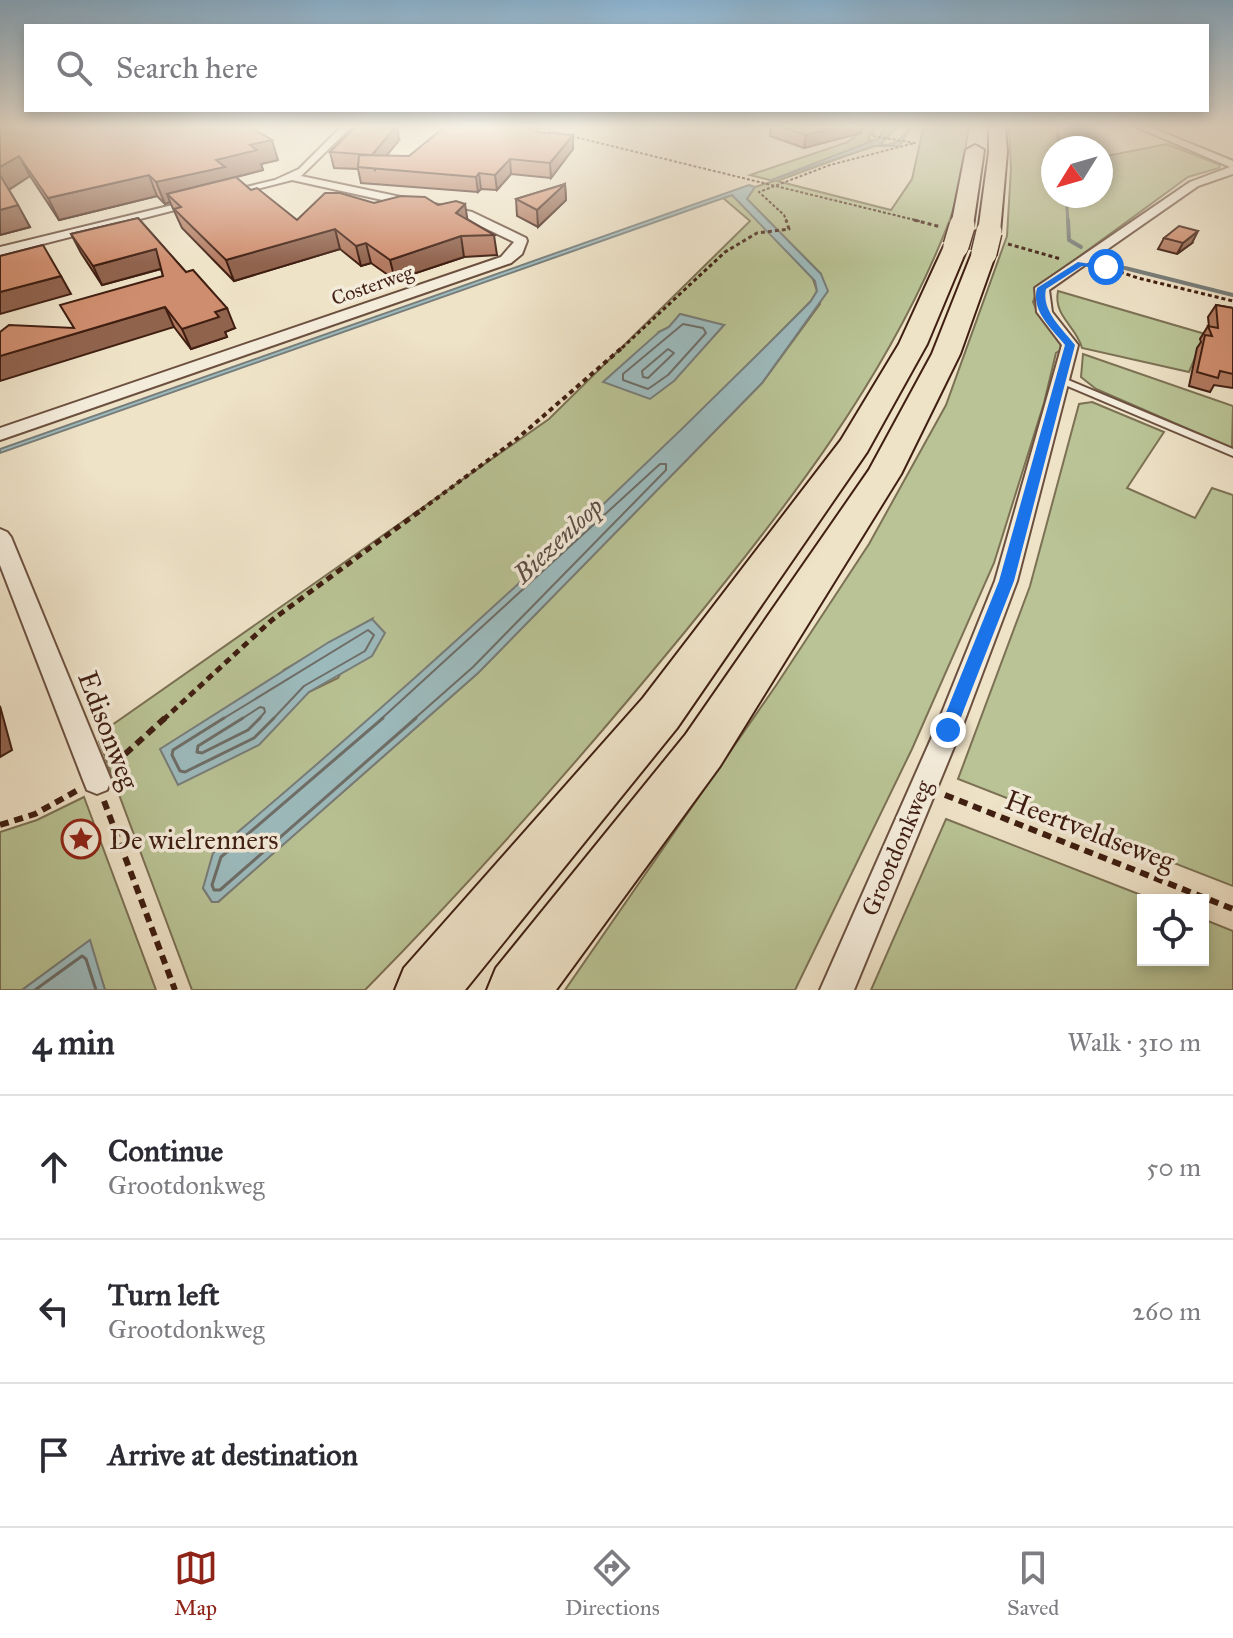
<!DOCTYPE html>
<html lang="en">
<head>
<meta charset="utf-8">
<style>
	body { margin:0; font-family:"IM FELL Great Primer",serif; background:#f2f2f3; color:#2b2b33 }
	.controls { position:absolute; right:24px; bottom:24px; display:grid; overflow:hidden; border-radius:0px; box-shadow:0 4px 12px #0003 }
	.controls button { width:72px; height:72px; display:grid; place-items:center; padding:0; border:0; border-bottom:2px solid #e1e1e2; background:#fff; color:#2b2b33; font:40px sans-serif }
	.compass { position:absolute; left:1041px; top:136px; width:72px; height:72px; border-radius:50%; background:#fff; box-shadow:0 4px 12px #0003; rotate:233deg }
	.stop { position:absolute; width:24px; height:24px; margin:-18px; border:6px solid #1a73e8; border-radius:50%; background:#fff }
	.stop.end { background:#1a73e8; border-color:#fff; box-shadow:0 2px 8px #0008 }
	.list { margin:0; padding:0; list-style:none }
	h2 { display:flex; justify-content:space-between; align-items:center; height:104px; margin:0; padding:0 32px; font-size:34px }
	h2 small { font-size:26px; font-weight:400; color:#7c7c81 }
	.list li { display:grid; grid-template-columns:52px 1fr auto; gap:24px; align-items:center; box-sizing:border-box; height:144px; padding:0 32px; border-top:2px solid #e1e1e2 }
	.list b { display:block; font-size:30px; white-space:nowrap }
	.list p { margin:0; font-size:26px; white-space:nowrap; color:#7c7c81 }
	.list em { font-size:26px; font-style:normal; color:#7c7c81 }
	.icon { flex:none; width:44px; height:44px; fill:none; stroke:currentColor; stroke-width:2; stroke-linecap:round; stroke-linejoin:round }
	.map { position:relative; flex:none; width:1233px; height:990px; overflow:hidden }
	.search { position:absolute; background:#fff; box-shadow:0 4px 12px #0003; left:24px; right:24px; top:24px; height:88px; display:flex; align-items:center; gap:20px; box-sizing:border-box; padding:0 28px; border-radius:0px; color:#7c7c81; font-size:30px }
	.sheet { height:536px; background:#fff }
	nav { display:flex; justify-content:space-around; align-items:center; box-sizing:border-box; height:112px; border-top:2px solid #e1e1e2; background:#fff; font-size:22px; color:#7c7c81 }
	nav a { display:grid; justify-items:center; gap:4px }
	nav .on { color:#8f2418 }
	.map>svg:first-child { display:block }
	.green { fill:#b9c395; stroke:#7c7154; stroke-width:2; fill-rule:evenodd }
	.water { fill:#9dbcbf; stroke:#787d7a; stroke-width:2 }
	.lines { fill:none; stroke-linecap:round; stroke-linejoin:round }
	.shore-far1 { stroke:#6e6e68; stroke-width:2 }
	.shore { stroke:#6e6e68; stroke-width:3 }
	.stream-far1 { stroke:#787d7a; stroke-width:3 }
	.stream { stroke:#787d7a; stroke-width:4 }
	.lane-casing { stroke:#6c503f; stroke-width:4 }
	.street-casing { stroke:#6c503f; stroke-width:4 }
	.highway-casing { stroke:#401f12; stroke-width:4 }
	.path-far4 { stroke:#401f12; stroke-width:2; stroke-dasharray:3 2; stroke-linecap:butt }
	.path-far3 { stroke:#401f12; stroke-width:3; stroke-dasharray:4 3; stroke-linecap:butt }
	.path-far2 { stroke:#401f12; stroke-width:4; stroke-dasharray:5 4; stroke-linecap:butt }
	.path-far1 { stroke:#401f12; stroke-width:5; stroke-dasharray:7 5; stroke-linecap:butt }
	.path { stroke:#401f12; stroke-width:6; stroke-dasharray:9 6; stroke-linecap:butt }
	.lane { fill:#f4ecdb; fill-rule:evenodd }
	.street { fill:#f4ecdb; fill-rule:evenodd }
	.highway { fill:#eee2c7; fill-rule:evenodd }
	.highway-bridge-casing { stroke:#401f12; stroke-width:28; stroke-linecap:butt }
	.highway-bridge { stroke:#eee2c7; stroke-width:25 }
	.wall { fill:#b1795f; stroke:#401f12; stroke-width:2 }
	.shaded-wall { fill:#90634d; stroke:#401f12; stroke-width:2 }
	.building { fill:#ce8d6e; stroke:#401f12; stroke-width:2 }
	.route { fill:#1a73e8 }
	.labels { text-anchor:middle; stroke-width:7; stroke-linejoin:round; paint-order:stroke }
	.far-street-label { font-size:20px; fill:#401f12; stroke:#f4ecdb }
	.street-label { font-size:24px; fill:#401f12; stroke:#f4ecdb }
	.water-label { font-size:26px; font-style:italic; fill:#5c4e46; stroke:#f4ecdb }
	.near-street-label { font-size:28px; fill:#401f12; stroke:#f4ecdb }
	.near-poi-label { font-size:28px; fill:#401f12; stroke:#f4ecdb; text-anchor:start }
</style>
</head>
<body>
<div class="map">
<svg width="1233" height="990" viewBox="0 0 1233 990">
	<rect width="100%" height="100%" fill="#eee2c7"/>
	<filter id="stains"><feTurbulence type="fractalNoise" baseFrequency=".0025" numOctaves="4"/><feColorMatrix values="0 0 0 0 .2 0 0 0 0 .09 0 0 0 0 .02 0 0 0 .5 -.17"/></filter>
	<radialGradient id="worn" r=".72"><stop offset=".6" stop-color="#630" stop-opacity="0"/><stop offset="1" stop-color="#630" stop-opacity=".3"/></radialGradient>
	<g class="green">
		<path d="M861,125h13l-6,14 13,4 -104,38 114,29 21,-31 12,-54 45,2c-6,32 -9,69 -22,100 -60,152 -161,281 -263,406 -101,123 -207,243 -319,357h-173l-93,-249 6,-11 444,-311 201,-198 -27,-23 9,-3 79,78 6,18 -6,10 -145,147 -230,213 -106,93 -127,134 9,14h6l260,-229 284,-290 58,-79 1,-30 -75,-76 9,-11 19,-6 -24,-6 98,-33 9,-7zM680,314l43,11h1l-22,24 -43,-17 10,-5zM372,619l-34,59 -29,14 -25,-22z"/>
		<path d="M1009,125h47l6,23h-9v48h48v-39l66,-13 53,21 -1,3 -31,9 -149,109 -6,16 4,9 23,28 1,11 -5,3 -12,50 -50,160 -82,186 -117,241h-230l212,-306 92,-140 77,-139 61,-169 4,-68z"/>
		<path d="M1058,291l147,43 -16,38 -107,-24c-6,-22 -29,-32 -24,-57z"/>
		<path d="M1083,354l150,52 -1,42 -136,-59 -15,-12z"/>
		<path d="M1092,402l72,30 -37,56 68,30 17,-30 21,7v391l-275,-107 72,-193 49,-182z"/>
		<path d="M84,797l72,193h-51l-16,-49 -67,49h-22v-158l37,-12z"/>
		<path d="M946,819l208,81h-11v60h60v-41l30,12v59h-362z"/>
	</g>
	<g class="water">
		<path d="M885,125h14l-19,20c17,1 22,-6 30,-20h3l-14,21h-24l-106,35 111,-43z"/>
		<path d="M749,185l6,2 -8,12 74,75 7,17 -66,92 -284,290 -260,229h-6l-9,-14 10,-35c208,-175 407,-359 598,-552l6,-10 -2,-10 -83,-86 -732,258v-4z"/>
		<path d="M680,314l44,11 -50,56 -24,18 -47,-17 56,-50 10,-5z"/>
		<path d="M372,619l13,14 -13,23 -63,36 -50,53 -81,40 -18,-36 169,-107z"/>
		<path d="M90,940l15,50h-83z"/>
	</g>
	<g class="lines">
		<g class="shore-far1">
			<path d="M683,324l20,4 3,5 -38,42 -20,14 -25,-9v-6z"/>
			<path d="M668,349l6,4 -26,25 -5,-1 -1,-6z"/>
			<path d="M221,720l147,-90 6,5 -9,16 -61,35 -32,34"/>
			<path d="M240,720l20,-13 4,1 1,4 -7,8"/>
			<path d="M380,720l280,-256h6v6l-193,197 -60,53"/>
		</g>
		<g class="shore">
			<path d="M224,718l-51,32 -1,5 8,16 5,1 69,-34 20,-20"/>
			<path d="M243,718l-45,28 -1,6 5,1 46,-23 12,-12"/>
			<path d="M383,718l-162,139 -9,28 2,5h6l196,-172"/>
			<path d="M35,990l47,-34 4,3 10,31"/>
		</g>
		<g class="stream-far1">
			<path d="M1056,125l4,23"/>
			<path d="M1066,196l2,26"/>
		</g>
		<g class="stream">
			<path d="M1068,220l1,20 12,7"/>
			<path d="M1125,268l108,27"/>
		</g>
		<g class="lane-casing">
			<path id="lane" d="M1061,377l172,72v7l-175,-74 -1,-2z"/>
		</g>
		<g class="street-casing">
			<g id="street">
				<path d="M343,125h10l-52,51 171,36 54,26 1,3 -5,13 -11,9 -511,177v-12l501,-171 13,-15 -50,-24 -172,-38 -292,75v-8l275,-67 24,-11z"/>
				<path d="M1132,125h13l88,36v13l-35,12 -149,104 3,22 26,33 -61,236 -56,149 -107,260h-34l115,-260 60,-149 67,-236 -25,-33 -2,-24 155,-106 40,-15z"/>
				<path d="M0,529l7,3 4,5 100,243 -4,10 -10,4 -10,-4 -4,-10 -83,-215z"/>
			</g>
		</g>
		<g class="highway-casing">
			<g id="highway">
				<path d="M989,125h16l2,27 -7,80 -11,7 -11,-7 11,-80z"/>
				<path d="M975,145l9,5 -11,76 -11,7 -11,-7 15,-76z"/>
				<path d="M956,239l8,2 4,5 -41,98 -60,108 -190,276 -212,262h-70l9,-22 239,-270 198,-258 58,-96 45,-98 4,-5z"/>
				<path d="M984,246l8,2 4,5 -36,101 -59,120 -181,292 -164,224h-69l9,-22 190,-234 183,-264 63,-116 40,-101 4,-5z"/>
			</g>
		</g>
		<g class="path-far4">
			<path d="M538,128l385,94"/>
			<path d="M787,222l-3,-7 -25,-23 71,-27 85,-22 -43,-7 3,-11"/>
		</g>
		<g class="path-far3">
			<path d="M914,220l27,7"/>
			<path d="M1008,244l53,15"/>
			<path d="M1100,265l38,13 95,23"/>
			<path d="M622,348l103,-96 32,-19 32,-4 -3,-9"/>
		</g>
		<path class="path-far2" d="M421,510l97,-72 106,-92"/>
		<path class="path-far1" d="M163,720l109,-100 152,-112"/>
		<g class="path">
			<path d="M114,764l51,-46"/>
			<path d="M945,795l288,114"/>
			<path d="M104,801l71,189"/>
			<path d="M0,825l35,-11 43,-24"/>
		</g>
		<use href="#lane" class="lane"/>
		<use href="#street" class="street"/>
		<use href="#highway" class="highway"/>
		<g class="highway-bridge-casing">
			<g id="highway-bridge">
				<path d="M956,246l6,-20"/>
				<path d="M984,253l5,-21"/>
			</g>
		</g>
		<use href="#highway-bridge" class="highway-bridge"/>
	</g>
	<g class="wall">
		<path d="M0,125l278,35 -17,4 2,6 -34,9 22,11 46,30 77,-17 64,2 29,14 27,16 3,20 -33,2 -69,23 -24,-17 -10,3 -21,-17 -106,32 -52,-53 -12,-26 -5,2 -8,-8 -98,24 -29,-44 -21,14 21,37 -30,8z"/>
		<path d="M771,125h91l-1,8 -57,15 -34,-12z"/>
		<path d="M541,132l32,17 -22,29 -40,-4 -14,16 -16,-1 -3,3 -117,-9 -3,-14 -24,-1 -4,-16 69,-12 -13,16h23z"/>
		<path d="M565,184l1,16 -28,27 -21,-11 -1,-17z"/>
		<path d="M138,218l97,110 -10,4 2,5 -36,12 -17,-22 -101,1 90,-52 -2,-7 -59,16 -21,-32 -10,-19z"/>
		<path d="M1164,238l28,5 -15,11 -19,-5z"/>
		<path d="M1216,305l17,3v80l-19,-3 -4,7 -21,-6 8,-38 4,-6 -1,-3 8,-13 1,1 -1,-10z"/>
	</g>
	<g class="shaded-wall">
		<path d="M397,125l2,15 -24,30 -3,-15z"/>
		<path d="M844,125h18l-1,8 -57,15 2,-13z"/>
		<path d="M573,135v14l-22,29 -1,-15z"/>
		<path d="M272,140l6,20 -17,4 2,6 -96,24 3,8 -5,2 -9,-22 94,-37z"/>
		<path d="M19,156l11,20 -22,14 -8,-14v-9z"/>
		<path d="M510,159l1,15 -14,16 -2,-15z"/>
		<path d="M479,173l2,16 -3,3 -2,-15z"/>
		<path d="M149,175l8,21 -98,24 -11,-22z"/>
		<path d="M565,184l1,16 -28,27 -1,-17z"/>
		<path d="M465,204l3,19 -12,-10z"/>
		<path d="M18,205l12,22 -30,8v-25z"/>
		<path d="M335,229l5,20 -106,32 -8,-21z"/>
		<path d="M1198,231l-6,12 -15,11 6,-11z"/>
		<path d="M461,236l3,21 -69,23 -5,-20z"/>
		<path d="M366,243l5,20 -10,3 -5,-20z"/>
		<path d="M156,249l8,19 -62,17 -9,-19z"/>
		<path d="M61,276l10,18 -71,20v-22z"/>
		<path d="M165,307l9,20 -174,54v-25z"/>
		<path d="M227,308l8,20 -10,4 2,5 -36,12 -9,-20 33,-17z"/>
		<path d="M0,706l12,44 -12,7z"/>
	</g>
	<g class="building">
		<path d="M0,125h247l25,15 -22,5 7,5 -41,10 9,7 -69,15 -7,-7 -101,23 -29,-42 -19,11z"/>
		<path d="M357,125h40l-25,30 -42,-3z"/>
		<path d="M447,125h86l7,2 -4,5 37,3 -23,28 -40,-4 -15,16 -16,-2 -3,4 -118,-10 1,-12 50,1z"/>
		<path d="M776,125h68l-38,10z"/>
		<path d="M0,175l18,30 -18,5z"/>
		<path d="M236,177l15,13 6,-2 40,32 28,-27h15l34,10 27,-7 24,1 13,8 18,-4 9,3 -9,9 38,22 -33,1 -71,24 -24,-17 -10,3 -21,-17 -109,31 -52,-51 7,-2 -14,-13z"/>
		<path d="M565,184l-28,26 -21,-11z"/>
		<path d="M138,218l48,54 7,-2 34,38 -12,4 4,5 -37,12 -17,-22 -165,49v-24l9,-7 65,3 -14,-23 103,-29 -7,-27 -63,17 -22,-32z"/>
		<path d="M1179,226l19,5 -15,12 -19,-5z"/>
		<path d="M43,245l18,31 -61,16v-36z"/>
		<path d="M1216,305l17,3v66l-13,-3 -2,7 -21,-6 8,-37 7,1 -4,-10 10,2z"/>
	</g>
	<linearGradient id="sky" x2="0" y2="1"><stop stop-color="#8ab7d8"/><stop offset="0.48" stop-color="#f7f2e6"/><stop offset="1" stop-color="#f7f2e6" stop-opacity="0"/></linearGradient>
	<rect width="1233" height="263" fill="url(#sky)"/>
	<path class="route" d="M1078,262l32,5 -4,3 -24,-4 -36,23c-5,22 17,40 29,56l-61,236 -58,149 -2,5 -6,3 -6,-3 -3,-5 60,-149 66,-236c-14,-17 -34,-34 -28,-57z"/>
	<defs>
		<g id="sight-ring" transform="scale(2)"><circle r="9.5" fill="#f4ecdb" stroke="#8f2418" stroke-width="1.5"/><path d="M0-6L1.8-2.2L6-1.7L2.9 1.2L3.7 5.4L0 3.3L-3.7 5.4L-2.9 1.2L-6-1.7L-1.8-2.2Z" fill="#8f2418"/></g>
	</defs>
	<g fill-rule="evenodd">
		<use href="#sight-ring" x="81" y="839"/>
	</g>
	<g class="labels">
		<g class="far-street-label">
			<text transform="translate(372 285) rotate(-19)" y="7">Costerweg</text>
		</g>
		<g class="street-label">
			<text transform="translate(897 848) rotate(-67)" y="8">Grootdonkweg</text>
		</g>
		<g class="water-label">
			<text transform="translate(558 540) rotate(-43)" y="9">Biezenloop</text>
		</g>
		<g class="near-street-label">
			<text transform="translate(109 730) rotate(69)" y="10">Edisonweg</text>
			<text transform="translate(1090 830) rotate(21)" y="10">Heertveldseweg</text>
		</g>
		<g class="near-poi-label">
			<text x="109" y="849">De wielrenners</text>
		</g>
	</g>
	<rect width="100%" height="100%" filter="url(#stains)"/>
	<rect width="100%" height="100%" fill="url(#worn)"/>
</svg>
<div class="controls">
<button><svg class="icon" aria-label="locate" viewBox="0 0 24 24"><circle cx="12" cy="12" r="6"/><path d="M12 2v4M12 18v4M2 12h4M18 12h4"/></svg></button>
</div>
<svg class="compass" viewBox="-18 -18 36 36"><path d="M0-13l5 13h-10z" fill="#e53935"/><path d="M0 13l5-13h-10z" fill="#7c7c81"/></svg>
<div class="stop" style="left:1106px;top:267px"></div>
<div class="stop end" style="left:948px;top:730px"></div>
<div class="search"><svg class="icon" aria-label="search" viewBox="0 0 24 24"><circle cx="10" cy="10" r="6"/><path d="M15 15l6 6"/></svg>Search here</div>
</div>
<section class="sheet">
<h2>4 min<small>Walk · 310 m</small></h2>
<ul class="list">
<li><svg class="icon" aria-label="ahead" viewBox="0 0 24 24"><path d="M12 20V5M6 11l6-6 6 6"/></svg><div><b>Continue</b><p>Grootdonkweg</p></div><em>50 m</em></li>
<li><svg class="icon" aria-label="left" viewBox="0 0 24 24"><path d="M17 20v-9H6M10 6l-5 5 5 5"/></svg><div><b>Turn left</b><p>Grootdonkweg</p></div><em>260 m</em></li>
<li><svg class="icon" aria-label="arrive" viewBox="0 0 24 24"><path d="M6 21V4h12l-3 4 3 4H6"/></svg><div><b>Arrive at destination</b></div></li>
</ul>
</section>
<nav>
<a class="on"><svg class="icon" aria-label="map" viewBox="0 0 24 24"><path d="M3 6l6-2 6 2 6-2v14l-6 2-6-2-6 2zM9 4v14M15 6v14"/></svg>Map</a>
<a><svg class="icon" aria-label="directions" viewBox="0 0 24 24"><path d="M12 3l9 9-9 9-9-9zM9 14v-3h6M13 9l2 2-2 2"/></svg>Directions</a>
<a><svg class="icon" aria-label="saved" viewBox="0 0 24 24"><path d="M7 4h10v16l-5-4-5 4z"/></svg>Saved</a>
</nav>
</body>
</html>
